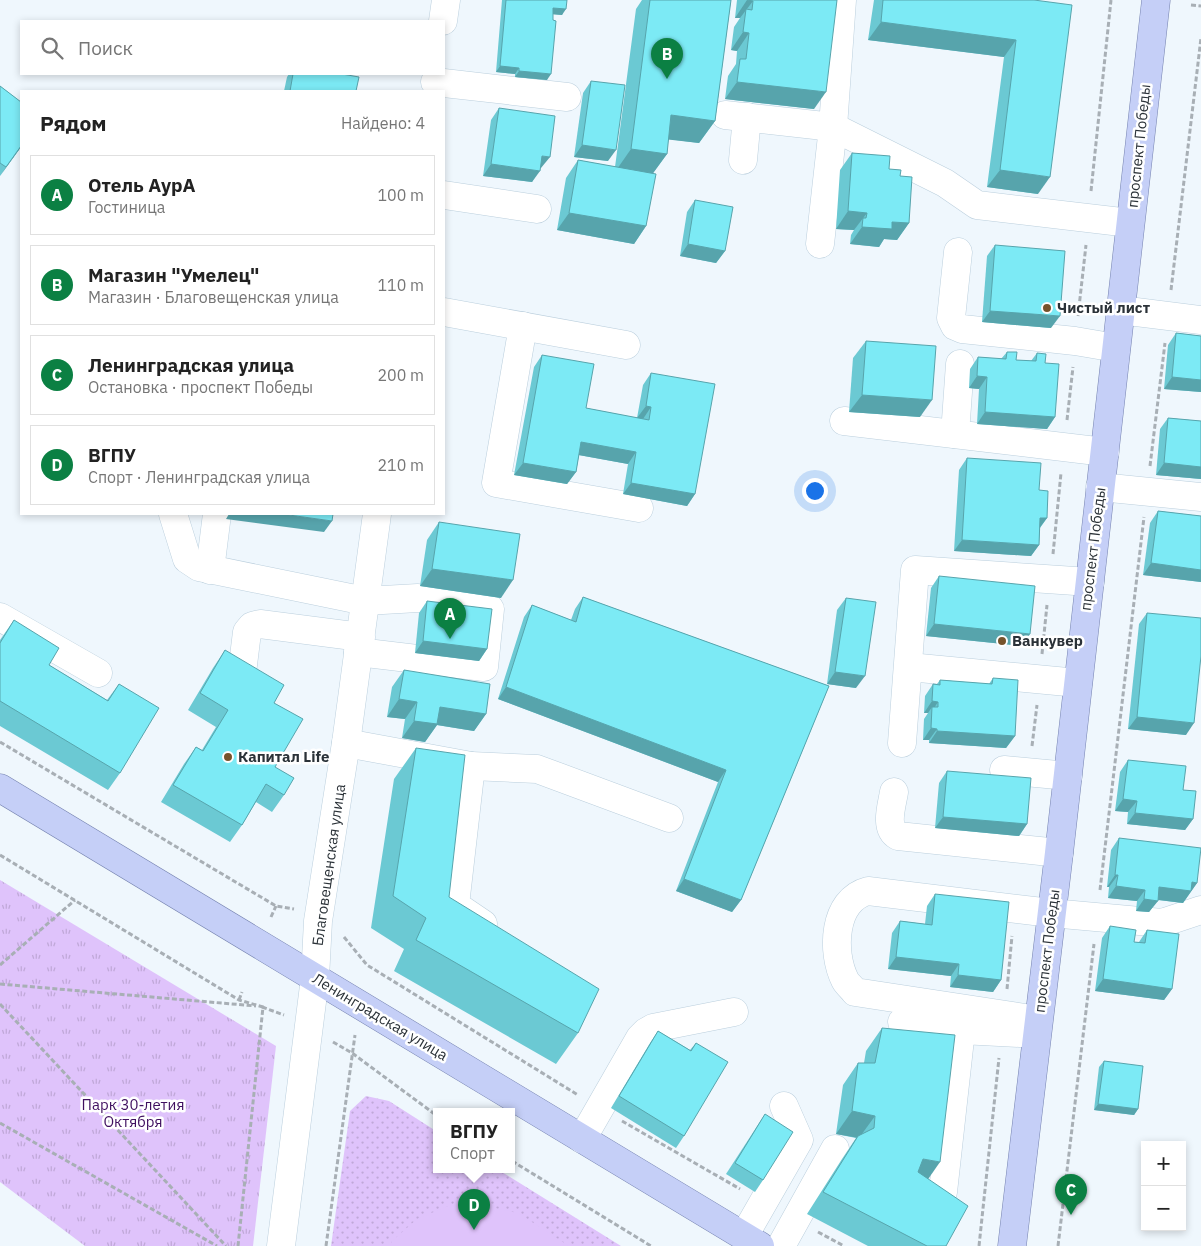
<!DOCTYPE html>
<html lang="ru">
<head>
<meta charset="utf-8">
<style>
	body { margin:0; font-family:"IBM Plex Sans",sans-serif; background:#f2f2f2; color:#222 }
	.controls { position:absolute; right:15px; bottom:15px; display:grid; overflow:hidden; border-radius:0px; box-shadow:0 2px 8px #0003 }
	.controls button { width:45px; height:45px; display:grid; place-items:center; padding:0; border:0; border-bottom:1px solid #e0e0e0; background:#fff; color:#222; font:25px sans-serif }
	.you { position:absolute; left:814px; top:490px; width:18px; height:18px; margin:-12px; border:4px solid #fff; border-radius:50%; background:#1a73e8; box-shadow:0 0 0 8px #1a73e833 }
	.badge { display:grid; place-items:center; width:32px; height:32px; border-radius:50%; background:#0b8043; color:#fff; font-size:16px; font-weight:700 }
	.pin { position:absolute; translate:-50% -41px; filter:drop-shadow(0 1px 2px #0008) }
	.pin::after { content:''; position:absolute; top:26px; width:18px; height:15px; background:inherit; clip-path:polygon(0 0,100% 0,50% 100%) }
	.popup { position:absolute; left:433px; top:1108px; width:82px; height:65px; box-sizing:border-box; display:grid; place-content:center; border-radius:0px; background:#fff; filter:drop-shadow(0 1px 4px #0005); font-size:16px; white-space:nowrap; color:#767676 }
	.popup b { font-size:19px; color:#222 }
	.popup::after { content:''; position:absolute; left:50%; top:100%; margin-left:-10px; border:10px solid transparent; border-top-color:#fff }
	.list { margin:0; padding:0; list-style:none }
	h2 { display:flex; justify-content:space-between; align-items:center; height:65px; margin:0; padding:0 20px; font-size:21px }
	h2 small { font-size:16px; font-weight:400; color:#767676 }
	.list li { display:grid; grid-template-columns:32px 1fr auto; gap:15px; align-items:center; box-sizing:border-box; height:80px; margin:0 10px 10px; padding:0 10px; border:1px solid #e0e0e0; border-radius:0px }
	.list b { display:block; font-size:19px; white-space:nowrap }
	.list p { margin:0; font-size:16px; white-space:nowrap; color:#767676 }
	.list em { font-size:16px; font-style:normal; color:#767676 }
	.icon { flex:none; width:28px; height:28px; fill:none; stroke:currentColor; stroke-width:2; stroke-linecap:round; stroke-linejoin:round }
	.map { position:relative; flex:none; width:1201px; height:1246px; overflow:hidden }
	.search { position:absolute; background:#fff; box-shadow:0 2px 8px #0003; left:20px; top:20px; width:425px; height:55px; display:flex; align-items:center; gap:12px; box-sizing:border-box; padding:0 18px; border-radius:0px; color:#767676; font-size:19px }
	.panel { position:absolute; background:#fff; box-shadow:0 2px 8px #0003; left:20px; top:90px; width:425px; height:425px; border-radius:0px }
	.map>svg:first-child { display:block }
	.grass { fill:url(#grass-dots) }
	.park { fill:url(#park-tufts) }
	.pitch { fill:#dfc3fb }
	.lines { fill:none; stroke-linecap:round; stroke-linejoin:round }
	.minor-casing { stroke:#bbcfdd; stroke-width:29 }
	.major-casing { stroke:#7683b0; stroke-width:29 }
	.path { stroke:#a8afb5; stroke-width:3; stroke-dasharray:5 2.5; stroke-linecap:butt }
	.minor { stroke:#fff; stroke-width:28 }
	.major { stroke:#c5cff7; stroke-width:28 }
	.wall { fill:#6bc9d3 }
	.shaded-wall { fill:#57a4ac }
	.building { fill:#7ceaf5; stroke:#57a4ac }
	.poi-dot { fill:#76532c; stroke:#fff; stroke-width:2 }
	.labels { text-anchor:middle; stroke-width:5; stroke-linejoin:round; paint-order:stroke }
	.street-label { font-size:15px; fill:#2b3238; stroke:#fff }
	.poi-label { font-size:15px; font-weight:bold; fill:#2b3238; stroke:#fff; text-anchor:start }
	.park-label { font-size:15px; fill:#3f0f5f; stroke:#fff }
</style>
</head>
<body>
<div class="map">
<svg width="1201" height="1246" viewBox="0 0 1201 1246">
	<defs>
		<pattern id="grass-dots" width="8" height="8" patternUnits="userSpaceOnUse" patternTransform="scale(1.25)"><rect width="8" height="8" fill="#dfc3fb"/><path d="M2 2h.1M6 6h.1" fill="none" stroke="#c0a8d8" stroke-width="1.8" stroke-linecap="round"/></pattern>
		<pattern id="park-tufts" width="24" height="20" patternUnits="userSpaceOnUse" patternTransform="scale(1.25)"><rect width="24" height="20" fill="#dfc3fb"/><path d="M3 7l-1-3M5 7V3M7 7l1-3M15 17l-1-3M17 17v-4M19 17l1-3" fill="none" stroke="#c0a8d8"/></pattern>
	</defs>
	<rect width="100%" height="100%" fill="#eff7fd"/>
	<path class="grass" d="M366,1096l23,5 47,30v38h61l124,77h-290l19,-135z"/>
	<path class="park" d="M0,880l276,166 -23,200h-168l-85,-64z"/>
	<path class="pitch" d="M448,1206h37l33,7 51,33h-179l2,-5 25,-22z"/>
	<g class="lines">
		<g class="minor-casing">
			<g id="minor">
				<path d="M443,21l3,-21"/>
				<path d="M435,82l132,15"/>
				<path d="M725,115l108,12 9,-127"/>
				<path d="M743,160l4,-43"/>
				<path d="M444,195l93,14"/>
				<path d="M820,244l13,-117 112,56 32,22 153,18"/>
				<path d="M958,252l-7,66 4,8 7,3 113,12 41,7"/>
				<path d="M1120,310l81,10"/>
				<path d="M444,312l182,33"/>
				<path d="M523,326l-27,157 143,25"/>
				<path d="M844,421l261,31"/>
				<path d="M955,434l5,-70"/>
				<path d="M1100,487l101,10"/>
				<path d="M173,514l14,45 12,8 166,34 53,-3 72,11 -6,58 -126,-15"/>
				<path d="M210,570l7,-56"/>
				<path d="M0,617l98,56"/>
				<path d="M909,667l169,16"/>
				<path d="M242,673l5,-41 5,-6 8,-2 101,13"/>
				<path d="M346,743l125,23 -16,139 28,19"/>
				<path d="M902,743l13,-173 175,12"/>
				<path d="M471,766l66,3 132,49"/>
				<path d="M1004,770l64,6"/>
				<path d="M894,792c-2,13 -10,36 4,44l161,17"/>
				<path d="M1038,1020l-183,-28c-3,-4 -8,-8 -10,-12 -14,-28 -12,-80 23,-89l183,22 111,10 39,-13"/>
				<path d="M902,1022l59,8"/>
				<path d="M582,1139l58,-101 6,-6 7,-4 81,-16"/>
				<path d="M943,1192l18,-162 59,3"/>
				<path d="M744,1236l55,-96 -15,-34"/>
				<path d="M281,1246l34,-268 3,-57 28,-178 31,-229"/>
				<path d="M781,1246l54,-97"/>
			</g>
		</g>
		<g class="major-casing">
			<g id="major">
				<path d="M0,788l760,458"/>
				<path d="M1012,1246l47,-393 97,-853"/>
			</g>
		</g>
		<g class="path">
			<path d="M1191,5l10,1"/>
			<path d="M1091,191l20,-191"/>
			<path d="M1171,290l30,-252"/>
			<path d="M1078,316l8,-71"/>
			<path d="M1067,420l6,-53"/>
			<path d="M1150,466l15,-123"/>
			<path d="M1053,554l8,-81"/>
			<path d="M1042,654l5,-49"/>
			<path d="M0,742l276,164 18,3"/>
			<path d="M1032,746l5,-41"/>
			<path d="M0,855l239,145 24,7 -25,239"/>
			<path d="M1100,890l44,-373"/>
			<path d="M271,917l5,-11"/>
			<path d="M344,937l23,28 211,130"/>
			<path d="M0,965l75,-65"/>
			<path d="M0,984l256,22"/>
			<path d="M1007,989l5,-53"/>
			<path d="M239,1000l3,-8"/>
			<path d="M0,1004l226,242"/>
			<path d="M262,1007l22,8"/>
			<path d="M333,1042l19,11 84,62"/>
			<path d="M622,1121l118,68"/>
			<path d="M0,1123l217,123"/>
			<path d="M512,1161l139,85"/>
			<path d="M818,1232l26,14"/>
			<path d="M326,1246l29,-211"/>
			<path d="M979,1246l20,-188"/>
			<path d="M1058,1246l36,-302"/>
		</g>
		<use href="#minor" class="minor"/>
		<use href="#major" class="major"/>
	</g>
	<g class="wall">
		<path d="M502,0h65l-5,15 -9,-1 -6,66 -32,-3v-3l-19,-2z"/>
		<path d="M642,0h89l-16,121 -16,22 -31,-4 -1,15 -14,19 -7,53 -12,18 -77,-14 9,-52 12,-18 37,7 21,-158z"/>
		<path d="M737,0h100l-23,109 -89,-10 3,-23 8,-12 1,-13 -6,-1 3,-23 6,-9h-5z"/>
		<path d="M874,0h160l4,194 -51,-7 17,-130 -136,-17z"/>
		<path d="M289,74h53l14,17h-72l3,-14z"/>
		<path d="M591,81l17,80 -34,-4 9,-64z"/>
		<path d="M0,86l21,16v45l-21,29z"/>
		<path d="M499,108l42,60h-1l-8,14 -49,-6 8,-56z"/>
		<path d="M852,153l37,16 11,7 9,47 -12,17 -13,-1 -5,8 -29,-3 1,-9 3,-5 -18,-1 4,-59z"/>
		<path d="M695,200l30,51 -9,12 -36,-7 7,-44z"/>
		<path d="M995,245l56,83 -69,-6 5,-66z"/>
		<path d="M1176,333l25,3v56l-37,-3 4,-44z"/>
		<path d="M866,341l54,76 -71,-5 4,-54z"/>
		<path d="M1007,352l9,8 15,1 6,-8 8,10 10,54 -8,12 -70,-5 2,-35 -10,-1 1,-19 8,-12 23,2z"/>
		<path d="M542,355l44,53 51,10 6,-33 8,-12 44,121 -8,12 -64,-12 5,-30 -49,-9 -3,17 -9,12 -53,-9 20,-108z"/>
		<path d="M1168,418l33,3v58l-45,-4 4,-46z"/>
		<path d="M967,458l72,32 8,28 -7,10 -1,17 -8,11 -77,-5 5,-81z"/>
		<path d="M1158,511l43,5v66l-58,-7 7,-52z"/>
		<path d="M439,522l62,76 -81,-12 7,-46z"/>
		<path d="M939,576l83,70 -96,-10 5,-48z"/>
		<path d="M583,597l246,89 -88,214 -9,12 -56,-21 42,-109 -220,-83 26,-82 8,-12 39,15 4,-11z"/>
		<path d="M846,598l10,90 -29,-4 10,-74z"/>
		<path d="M427,601l60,48 -8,12 -64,-8 4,-40z"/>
		<path d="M1147,613l39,122 -58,-6 11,-105z"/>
		<path d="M14,620l35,45 58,35 12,-16 1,89 -12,17 -108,-64v-86z"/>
		<path d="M225,650l49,53 1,64 9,28 -12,17 -16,-10 -14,23 -12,17 -69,-40 23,-38 12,-17 6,3 14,-23 -28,-17 25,-42z"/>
		<path d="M404,670l82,44 -12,17 -37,-6 -12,17 -23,-4 3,-19 -18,-2 5,-30z"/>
		<path d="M993,678l22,58 -9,12 -77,-5v-3h-6l1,-21 4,-6h-4l1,-17 8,-12h4l3,-4 49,4z"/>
		<path d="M416,748l33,149 129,136 -22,31 -162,-93 10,-22 -33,-21 23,-149z"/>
		<path d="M1128,760l55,30 10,29 -8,11 -58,-6 1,-12 -13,-1 5,-39z"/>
		<path d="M947,771l80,53 -8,12 -84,-8 4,-45z"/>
		<path d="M1119,838l78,45 -14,20 -25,-3 -9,12 -13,-1 1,-10 -29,-3 1,-11h-2l4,-37z"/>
		<path d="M935,894l66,86 -8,12 -43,-5 1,-11 -63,-7 4,-36 8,-12 25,3 2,-18z"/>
		<path d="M1110,926l24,16h5l8,-12 25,59 -8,11 -69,-9 7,-53z"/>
		<path d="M882,1028l46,151 18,67h-78l-61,-32 35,-55 14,-21 -20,-4 7,-49 15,-22h6l2,-12z"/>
		<path d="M658,1031l32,19 6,-7 -12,93 -8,12 -65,-40 39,-65z"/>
		<path d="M1104,1061l34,48 -4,6 -40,-5 5,-43z"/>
		<path d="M765,1114l-2,66 -8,12 -29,-18z"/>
	</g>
	<g class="shaded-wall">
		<path d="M747,0l6,1 -13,17h-5z"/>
		<path d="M553,8l13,1 -4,6 -13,-1z"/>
		<path d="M881,22l135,18 -12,17 -136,-17z"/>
		<path d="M743,32l6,1 -12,18 -6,-1z"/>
		<path d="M500,66l19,2 -4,6 -19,-2z"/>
		<path d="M519,71l32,3 -4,6 -32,-3z"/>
		<path d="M737,82l89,10 -12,17 -89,-10z"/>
		<path d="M671,115l44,6 -16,22 -44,-5z"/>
		<path d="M582,145l34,5 -8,11 -34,-4z"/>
		<path d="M21,146v1l-21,29 6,-9z"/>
		<path d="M631,149l36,5 -16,22 -36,-4z"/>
		<path d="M542,156l8,1 -9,11 -8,-1z"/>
		<path d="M491,164l49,7 -8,11 -49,-6z"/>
		<path d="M1000,170l50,7 -12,17 -51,-7z"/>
		<path d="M848,211l19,2 -13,17 -18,-1z"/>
		<path d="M569,213l77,13 -12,18 -77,-14z"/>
		<path d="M892,222l17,1 -12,17 -13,-1 -5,8 -29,-3 12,-17z"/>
		<path d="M688,244l37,7 -9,12 -36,-7z"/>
		<path d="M990,311l70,5 -9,12 -69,-6z"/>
		<path d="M977,376l10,1 -8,12 -10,-1z"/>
		<path d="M1172,377l29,3v12l-37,-3z"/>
		<path d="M862,395l70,5 -12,17 -71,-5z"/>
		<path d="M646,406l5,1 -8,12 -6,-1z"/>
		<path d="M985,412l70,5 -8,12 -70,-5z"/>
		<path d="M581,442l55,10 -8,12 -55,-10z"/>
		<path d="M523,463l53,9 -9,12 -53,-9z"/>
		<path d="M1164,463l37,4v12l-45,-4z"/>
		<path d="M631,483l64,11 -8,12 -64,-12z"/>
		<path d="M229,514h53l50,7 -8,11 -98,-13z"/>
		<path d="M1040,518h7l-9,12z"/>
		<path d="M962,540l77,5 -8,11 -77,-5z"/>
		<path d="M1151,563l50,7v12l-58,-7z"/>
		<path d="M432,569l81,11 -12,18 -81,-12z"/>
		<path d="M934,624l96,10 -8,12 -96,-10z"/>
		<path d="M423,641l64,8 -8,12 -64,-8z"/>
		<path d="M835,672l30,4 -9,12 -29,-4z"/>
		<path d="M506,687l220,83 -8,12 -220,-83z"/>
		<path d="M399,699l18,3 -12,17 -18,-2z"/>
		<path d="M932,701l6,1 -6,9v-4l-4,6h-4z"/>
		<path d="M440,707l46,7 -12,17 -37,-6 -12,17 -23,-4 12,-17z"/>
		<path d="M1137,717l57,6 -8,12 -58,-6z"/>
		<path d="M931,728l6,1 -8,11h-6z"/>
		<path d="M937,731l78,5 -9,12 -77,-5z"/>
		<path d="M1123,799l14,2 -9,11 -13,-1z"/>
		<path d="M1135,813l58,6 -8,11 -58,-6z"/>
		<path d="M943,817l84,7 -8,12 -84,-8z"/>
		<path d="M1115,875h3l-9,12h-2z"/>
		<path d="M684,879l57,21 -9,12 -56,-21z"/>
		<path d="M1192,882l5,1 -14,20 -32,-4 8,-12z"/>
		<path d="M1116,886l29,4 -8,11 -29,-3z"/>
		<path d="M1144,899l14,2 -9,11 -13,-1z"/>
		<path d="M896,957l63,7 -8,12 -63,-7z"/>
		<path d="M958,975l43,5 -8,12 -43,-5z"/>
		<path d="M1103,979l69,10 -8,11 -69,-9z"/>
		<path d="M1098,1104l40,5 -4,6 -40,-5z"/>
		<path d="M852,1111l23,5 -16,22 -23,-4z"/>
		<path d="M923,1159l17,3 -16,23 -17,-3z"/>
	</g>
	<g class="building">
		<path d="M506,0h61l-1,9 -13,-1v12l3,1 -5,53 -32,-3v-3l-19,-2z"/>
		<path d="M650,0h81l-16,121 -44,-6 -4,39 -36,-5z"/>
		<path d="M747,0h90l-11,92 -89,-10 3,-23h6l3,-26 -6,-1 3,-23 6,1 1,-9z"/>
		<path d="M883,0h151l38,5 -22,172 -50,-7 16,-130 -135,-18z"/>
		<path d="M293,74h49l17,3 -3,14h-66z"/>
		<path d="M591,81l34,4 -9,65 -34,-5z"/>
		<path d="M0,86l21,16v44l-15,21 -6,-4z"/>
		<path d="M499,108l56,8 -5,41 -8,-1 -2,15 -49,-7z"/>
		<path d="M852,153l38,3 -1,13 12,1 -1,6 12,1 -3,46 -17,-1v7l-30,-2 1,-9h3l1,-5 -19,-2z"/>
		<path d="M578,160l78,14 -10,52 -77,-13z"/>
		<path d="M695,200l38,7 -8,44 -37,-7z"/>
		<path d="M995,245l70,6 -5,65 -70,-5z"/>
		<path d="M1176,333l25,3v44l-29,-3z"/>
		<path d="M866,341l70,5 -4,54 -70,-5z"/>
		<path d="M1007,352h10l-1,8 20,1 1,-8 9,1 -1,9 14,1 -4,53 -70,-5 2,-35 -10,-1 1,-19 28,2z"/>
		<path d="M542,355l52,9 -8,44 63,12 2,-13 -5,-1 5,-33 64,11 -20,110 -64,-11 5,-31 -55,-10 -5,30 -53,-9z"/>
		<path d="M1168,418l33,3v46l-37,-4z"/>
		<path d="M967,458l74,5 -2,27 9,1 -1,27h-7l-1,27 -77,-5z"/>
		<path d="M1158,511l43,5v54l-50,-7z"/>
		<path d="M282,514h51l-1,7z"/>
		<path d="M439,522l81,12 -7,46 -81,-11z"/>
		<path d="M939,576l96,10 -5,48 -96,-10z"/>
		<path d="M583,597l246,89 -88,214 -57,-21 42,-109 -220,-83 26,-82 44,17z"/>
		<path d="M846,598l30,4 -11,74 -30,-4z"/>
		<path d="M427,601l65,8 -5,40 -64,-8z"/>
		<path d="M1147,613l54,5v38l-7,67 -57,-6z"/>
		<path d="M14,620l45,28 -10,17 59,36 11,-17 40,24 -39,65 -120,-72v-58z"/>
		<path d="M225,650l59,35 -10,18 29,16 -28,48 19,11 -10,17 -18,-11 -24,41 -69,-40 23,-38 7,4 25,-41 -28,-17z"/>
		<path d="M404,670l86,14 -4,30 -46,-7 -3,17 -23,-3 3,-19 -18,-3z"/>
		<path d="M993,678l25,2 -3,56 -78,-5v-2l-6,-1 1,-21h6v-5l-6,-1 1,-17 7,1v-5l52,4z"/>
		<path d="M416,748l49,7 -16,142 150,92 -21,44 -162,-93 10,-22 -33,-22z"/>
		<path d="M1128,760l58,6 -3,24 13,1 -3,28 -58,-6 2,-12 -14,-2z"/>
		<path d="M947,771l84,7 -4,46 -84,-7z"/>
		<path d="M1119,838l82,10 -4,35 -5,-1 -1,9 -32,-4 -1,14 -14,-2 1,-9 -29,-4 2,-11h-3z"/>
		<path d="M935,894l74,8 -8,78 -43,-5 1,-11 -63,-7 4,-36 32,4z"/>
		<path d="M1110,926l26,4 -2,12 11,1 2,-13 32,4 -7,55 -69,-10z"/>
		<path d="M882,1028l73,7 -15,127 -17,-3 -5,13 50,34 -22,40h-19l-104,-54 35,-56 16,-8 1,-12 -23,-5 6,-48h17z"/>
		<path d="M658,1031l33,20 5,-8 32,19 -44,74 -65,-40z"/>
		<path d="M1104,1061l39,5 -5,43 -40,-5z"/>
		<path d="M765,1114l28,18 -30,48 -28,-17z"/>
	</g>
	<g class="poi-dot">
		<circle cx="1047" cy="308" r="5"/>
		<circle cx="1002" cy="641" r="5"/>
		<circle cx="228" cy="757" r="5"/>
	</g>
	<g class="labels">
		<g class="street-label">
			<text transform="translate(1139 146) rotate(-84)" y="5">проспект Победы</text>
			<text transform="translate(1093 549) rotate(-83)" y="5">проспект Победы</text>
			<text transform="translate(329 865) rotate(-82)" y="5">Благовещенская улица</text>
			<text transform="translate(1047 951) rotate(-83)" y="5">проспект Победы</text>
			<text transform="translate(380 1017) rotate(31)" y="5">Ленинградская улица</text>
		</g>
		<g class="poi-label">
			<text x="1057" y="313">Чистый лист</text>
			<text x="1012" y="646">Ванкувер</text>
			<text x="238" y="762">Капитал Life</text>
		</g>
		<g class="park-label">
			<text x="133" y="1110">Парк 30-летия<tspan x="133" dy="17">Октября</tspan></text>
		</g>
	</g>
</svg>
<div class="controls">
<button>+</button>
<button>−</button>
</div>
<div class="you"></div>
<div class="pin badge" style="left:450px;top:639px">A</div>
<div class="pin badge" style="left:667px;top:79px">B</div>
<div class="pin badge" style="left:1071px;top:1215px">C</div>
<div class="pin badge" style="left:474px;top:1230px">D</div>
<div class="popup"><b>ВГПУ</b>Спорт</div>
<div class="search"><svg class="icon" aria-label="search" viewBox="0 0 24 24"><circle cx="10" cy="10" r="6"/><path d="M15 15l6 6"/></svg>Поиск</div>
<section class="panel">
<h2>Рядом<small>Найдено: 4</small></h2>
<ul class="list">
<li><span class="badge">A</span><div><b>Отель АурА</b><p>Гостиница</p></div><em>100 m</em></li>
<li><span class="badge">B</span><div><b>Магазин &quot;Умелец&quot;</b><p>Магазин · Благовещенская улица</p></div><em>110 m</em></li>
<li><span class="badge">C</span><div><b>Ленинградская улица</b><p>Остановка · проспект Победы</p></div><em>200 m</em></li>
<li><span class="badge">D</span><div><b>ВГПУ</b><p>Спорт · Ленинградская улица</p></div><em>210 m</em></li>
</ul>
</section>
</div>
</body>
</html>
